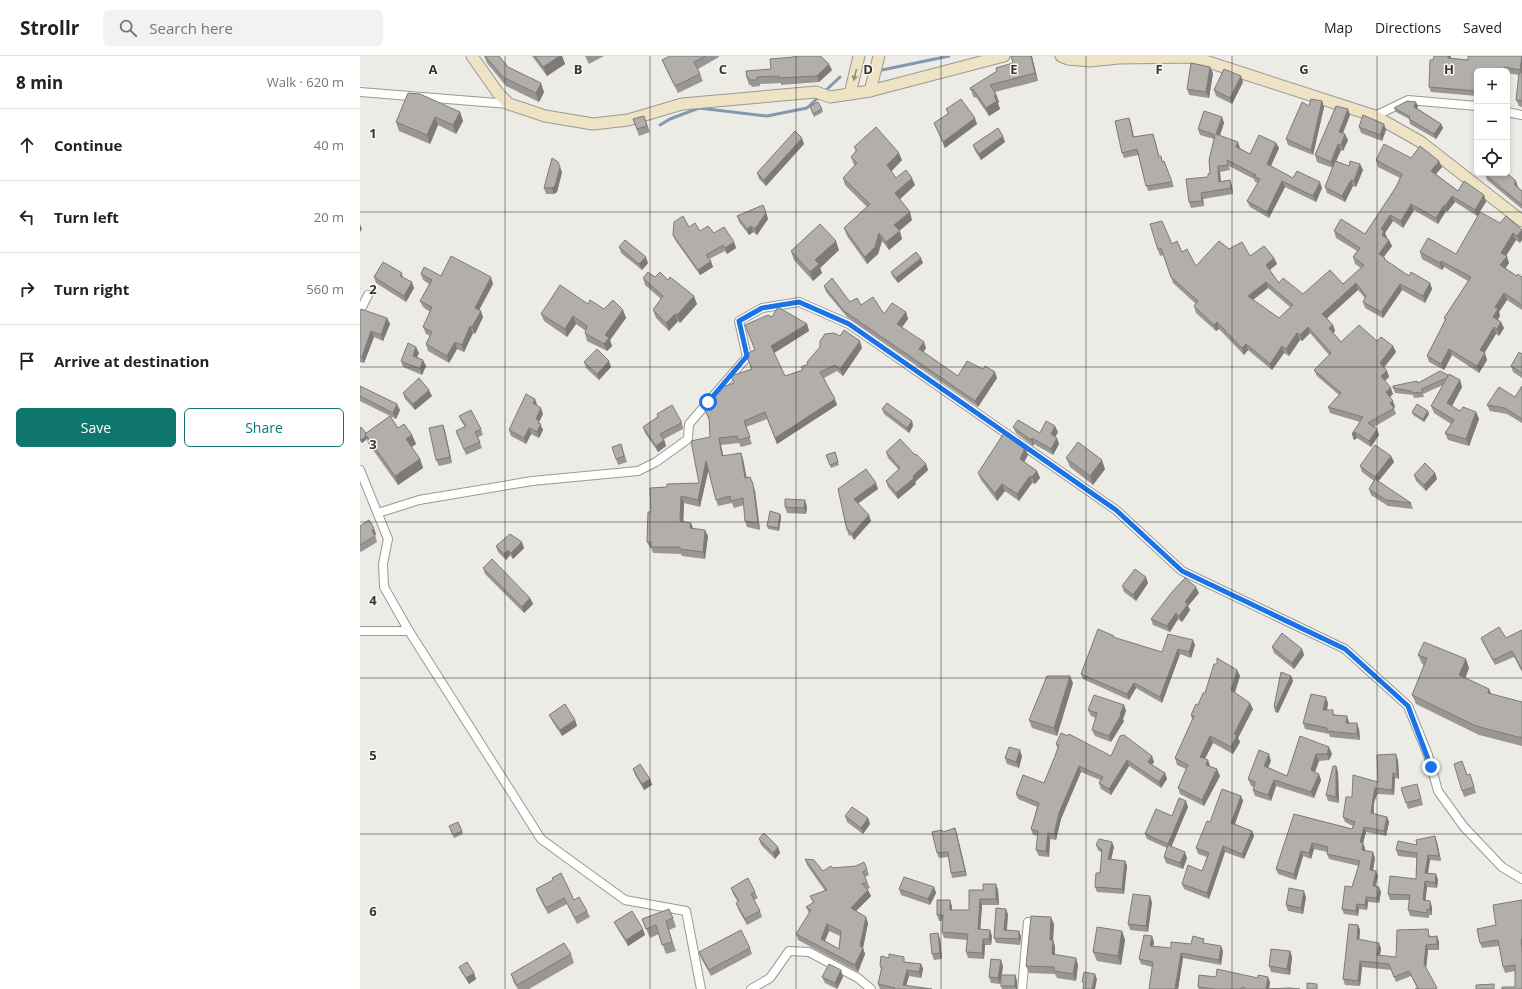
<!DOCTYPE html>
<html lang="en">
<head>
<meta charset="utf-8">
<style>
	body { margin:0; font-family:"Open Sans",sans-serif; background:#f2f2f2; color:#222 }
	.controls { position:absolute; right:12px; top:12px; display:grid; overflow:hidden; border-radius:6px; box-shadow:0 2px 6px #0003 }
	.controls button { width:36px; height:36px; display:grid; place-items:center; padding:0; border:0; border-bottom:1px solid #e0e0e0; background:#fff; color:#222; font:20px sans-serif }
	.stop { position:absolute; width:12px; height:12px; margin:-9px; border:3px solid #1a73e8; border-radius:50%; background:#fff }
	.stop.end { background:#1a73e8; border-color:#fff; box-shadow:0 1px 4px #0008 }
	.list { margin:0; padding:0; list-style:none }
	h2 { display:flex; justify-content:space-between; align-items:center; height:52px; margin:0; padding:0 16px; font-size:17px }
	h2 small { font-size:13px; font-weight:400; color:#767676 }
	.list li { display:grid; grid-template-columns:26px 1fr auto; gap:12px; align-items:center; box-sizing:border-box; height:72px; padding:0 16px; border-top:1px solid #e0e0e0 }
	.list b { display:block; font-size:15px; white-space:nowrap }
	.list em { font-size:13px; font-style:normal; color:#767676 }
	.actions { display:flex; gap:8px; padding:12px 16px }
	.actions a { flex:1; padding:9px 0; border:1px solid #0f766e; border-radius:6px; text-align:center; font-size:14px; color:#0f766e }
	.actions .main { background:#0f766e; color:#fff }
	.icon { flex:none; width:22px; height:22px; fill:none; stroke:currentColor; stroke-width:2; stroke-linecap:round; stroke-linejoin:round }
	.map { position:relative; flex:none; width:1162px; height:933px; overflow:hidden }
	header { display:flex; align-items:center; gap:24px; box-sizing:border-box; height:56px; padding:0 20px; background:#fff; border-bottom:1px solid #e0e0e0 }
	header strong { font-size:19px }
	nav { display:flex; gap:22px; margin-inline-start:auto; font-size:14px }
	.search { width:280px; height:36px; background:#f2f2f2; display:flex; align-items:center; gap:10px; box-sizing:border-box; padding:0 14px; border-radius:6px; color:#767676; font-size:15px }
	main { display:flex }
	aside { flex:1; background:#fff }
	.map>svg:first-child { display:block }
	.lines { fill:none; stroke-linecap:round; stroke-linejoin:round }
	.stream { stroke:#8498af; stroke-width:3 }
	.street-casing { stroke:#9a9994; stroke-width:10 }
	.secondary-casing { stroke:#9a9994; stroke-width:13 }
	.street { stroke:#fff; stroke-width:8 }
	.secondary { stroke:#eee3c4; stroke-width:11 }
	.wall { fill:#999693; fill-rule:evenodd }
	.shaded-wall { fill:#7d7a78 }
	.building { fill:#b2afab; stroke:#7d7a78; fill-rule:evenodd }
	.oneway { fill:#928c7b }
	.route { stroke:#1a73e8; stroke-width:5 }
	.grid { fill:none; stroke:#353432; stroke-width:1; stroke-opacity:0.55 }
	.grid-label { font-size:13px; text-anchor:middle; font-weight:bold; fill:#353432; stroke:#faf8f3; stroke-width:3; stroke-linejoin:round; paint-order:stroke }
</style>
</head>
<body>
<header>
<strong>Strollr</strong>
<div class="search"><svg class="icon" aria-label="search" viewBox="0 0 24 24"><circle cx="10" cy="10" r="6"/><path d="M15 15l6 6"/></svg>Search here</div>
<nav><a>Map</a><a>Directions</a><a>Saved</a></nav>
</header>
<main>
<aside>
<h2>8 min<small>Walk · 620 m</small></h2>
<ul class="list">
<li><svg class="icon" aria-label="ahead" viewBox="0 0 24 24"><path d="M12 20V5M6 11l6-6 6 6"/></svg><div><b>Continue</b></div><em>40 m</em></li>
<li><svg class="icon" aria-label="left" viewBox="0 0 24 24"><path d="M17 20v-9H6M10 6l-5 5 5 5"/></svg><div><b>Turn left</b></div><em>20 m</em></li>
<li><svg class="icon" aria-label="right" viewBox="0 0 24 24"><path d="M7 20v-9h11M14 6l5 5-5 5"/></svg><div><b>Turn right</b></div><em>560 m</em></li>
<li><svg class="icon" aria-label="arrive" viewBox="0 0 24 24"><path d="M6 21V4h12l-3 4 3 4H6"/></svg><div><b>Arrive at destination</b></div></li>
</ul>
<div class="actions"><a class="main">Save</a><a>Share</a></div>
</aside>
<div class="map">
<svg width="1162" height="933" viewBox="0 0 1162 933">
	<rect width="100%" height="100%" fill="#ecebe6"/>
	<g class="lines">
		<g class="stream">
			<path d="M522,14l67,-14"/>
			<path d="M464,36l16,-15"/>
			<path d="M300,69l10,-6 29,-11 68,8 40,-8 13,-12"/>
		</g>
		<g class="street-casing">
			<g id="street">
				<path d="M0,36l149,12"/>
				<path d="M1147,56l15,3"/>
				<path d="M1015,60l33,-16 69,6"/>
				<path d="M0,255l8,-16"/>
				<path d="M0,414l28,69 -5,25 1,23 25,44 132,208 84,61 61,11 15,78"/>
				<path d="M18,457l41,-13 113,-19 106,-10 18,-9 32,-23 1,-15 58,-67 -8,-36 23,-13 37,-6 50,22 267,186 66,61 163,78 63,57 20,49 10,36 26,36 38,40 20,12"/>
				<path d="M0,575h49"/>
				<path d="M391,933l19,-11 19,-27 20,1 49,26 13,11"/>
				<path d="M662,933l6,-67"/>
			</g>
		</g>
		<g class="secondary-casing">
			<g id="secondary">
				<path d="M112,0l26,37 11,11 36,12 48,8 35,-4 54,-16 134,-12 14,5 40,-6 134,-35"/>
				<path d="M701,0l7,3 22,2 28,-3 75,-1 182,59 46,26 101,79"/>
				<path d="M510,35l9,-35"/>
				<path d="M490,38l9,-38"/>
			</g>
		</g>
		<use href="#street" class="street"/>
		<use href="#secondary" class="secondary"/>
	</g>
	<g class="wall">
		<path d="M124,0h15l9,11 36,25 -5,10 -33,-16 -19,-23z"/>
		<path d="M172,0h30l3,8 -18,12z"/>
		<path d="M225,0h19l-15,8z"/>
		<path d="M310,0h49v1l-21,12 5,12 -25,12 -13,-26 -3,-7z"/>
		<path d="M433,0h28l11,14 -13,12 -38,3v-2l-21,1v2l-8,1 -1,-2h-2l-2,-7 24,-9 22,-12z"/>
		<path d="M651,0h21l6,25 -43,11 4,10 -1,1 2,6 -11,7 -13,-19 -2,1 -4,-10 43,-25z"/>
		<path d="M1162,0v51l-3,-1 -3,-6 3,-25 -12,-2v-2h-30v25l-46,-4 -2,-5 4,-27 18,-2 17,2z"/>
		<path d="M853,17l-4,25 -20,-3 -2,-6z"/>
		<path d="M883,26l-11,22 -16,-8 -2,-6z"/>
		<path d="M962,45l2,6 -11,48 -25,-10 -2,-6z"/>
		<path d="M450,50l12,3 1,3 -9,5z"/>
		<path d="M1058,50l-1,2 24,16 2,4 -7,11 -26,-15 -1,-5 -13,-7 -2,-4z"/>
		<path d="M586,53l31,15 -32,24 -11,-25 14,-9z"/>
		<path d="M100,56l3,9 -7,13 -18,-9 -8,19 -31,-13 -3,-9z"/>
		<path d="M990,59l-7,18 5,7 -5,11 -2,-1 -5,11 13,5 11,-2 3,6 -7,17 -3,-1 -8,16 -18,-9 -2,-6 8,-19 -16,-6 -2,-7z"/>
		<path d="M284,60l6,16 -11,4 -6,-17z"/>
		<path d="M862,61l2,6 -4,13 30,18 26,-11 3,5 -8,18 22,12 29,10 -6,14 -31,-15 -16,31 -19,-11 -3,-6 11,-18 -3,-1 -1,-3 -25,-13 1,4 -10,2 1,9 9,-1 2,6 1,8 -30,5 1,7 -13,2 -2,-6 19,-25 2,-4 4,-34 -14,-4 -2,-6z"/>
		<path d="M769,62l2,6 3,13 21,3 4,17 4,5 1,-1 10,26 -26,4 -10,-36 -14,3 -2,-5z"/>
		<path d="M1024,68l2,6 -4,11 -21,-8 -2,-6z"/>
		<path d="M645,86l-24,18 -6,-9 -2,-6z"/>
		<path d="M444,88l-38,42 -7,-7 -2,-6z"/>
		<path d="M494,91l48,13 -11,11 5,7 19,7 -15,14 12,21 -13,11 3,8 -13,11 -7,-9 -4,13 -11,10 -20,-28 -3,-8 23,-21 -22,-22 -2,-7 12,-12 -1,-1 -3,-8 5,-5z"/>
		<path d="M1051,102l31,9 -6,7 22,17 26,4 2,7 -9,14 -22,-14 -8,10 -1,-1 -8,13 -24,-14 -11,18 -10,-7 -8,12 2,5 5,8 -8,11 2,4 23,15 21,7 2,6 -7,14 -23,-13 -19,28 -18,-10 -2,-6 2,-4 -7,-8 -31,28 6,7 2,6 -2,2 8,9 36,-1 16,5 3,6 -12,15 3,4 2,6 -4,4 8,13 -3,3 5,10 -1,1 2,6 -22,13 5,8 -8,12 -14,-9 -3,2 -2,-6 8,-12 -30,-9 -2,-6 11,-12 -22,-19 -3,-6 15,-15 -19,-22 -8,8 -2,-1 -11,16 -5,-3 -12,17 -24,-20 -4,5 -25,-26 -3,2 -20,-18 -2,-7 2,-2 -23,-21 -10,-28 -3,1 -2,-6 14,-6 10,8 14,14 33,-17 21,7 24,2 3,6 -7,6 9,13 24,11 40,-10 18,-16 -6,-4 -2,-7 4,-6 -21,-13 -2,-7 31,3 31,-47 4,-9 -22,-11 -2,-7zM908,232l22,19 -11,11 -26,-18z"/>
		<path d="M202,116l-5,20 -3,2h-8l-2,-6z"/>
		<path d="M1125,118l33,13 4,4v18l-35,-29z"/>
		<path d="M406,157l2,6 -11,16 -4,-3 -4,3 -10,-13 -2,-6z"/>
		<path d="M1140,167l22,7 -2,13 -4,-3 -10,16 3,7 -4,5 12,8 5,1v33l-15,-10 -8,12 1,4 -2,3 6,9 -5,8 -3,-2 -12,19 3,7 -8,13 -27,-18 -8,15 -15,-8 -2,-6 18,-36 -1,-2 24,-37 -24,-14 -2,3 -20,-11 -2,-7 36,2z"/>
		<path d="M329,171l11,4 14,2 20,9 2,6 -9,6 -2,-3 -16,8 4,8 -13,8 -25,-35 -2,-5z"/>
		<path d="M259,191l29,16 -6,7 -21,-17z"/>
		<path d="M479,194l-19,18 2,5 -9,8 -19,-21 -3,-9z"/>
		<path d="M563,207l-25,20 -5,-6 -2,-5z"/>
		<path d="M42,217l1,4 11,11 -8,14 -30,-19 -2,-6z"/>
		<path d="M61,218l20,2 52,8 -14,26 4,7 -8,17 -2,-1 -9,19 -7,-3 -8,14 -21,-12 -2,-7 4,-8 -4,-2 -3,-7 7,-15 -7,-5 -3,-6 9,-17 -6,-4z"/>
		<path d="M295,221l42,27 -17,19 -2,-2 -9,10 -13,-13 -3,-8 8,-11 -16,-14 -2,-7z"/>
		<path d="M464,230l26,16 11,3 23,9 22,-2 2,7 -6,8 24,21 -3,4 35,24 39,2 -19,29 -131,-90 -21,-25z"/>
		<path d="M228,248l16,5 19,1 3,8 -16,22 2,6 -5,5 -20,-10 -2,-8 1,-2 -10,-7 -9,13 -23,-16 -3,-7z"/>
		<path d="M0,256l27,6 3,6 -7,17 -9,-4 -10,26 -4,-1z"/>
		<path d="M412,261l35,7 2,7 -35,22 11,23 17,-6 6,-6 -1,-2 55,-14 -19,28 -6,-5 -13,7 13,27 -60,39 -10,-25 -21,8 6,17 -11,3 -2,-4 -18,2 2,11 18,-3 2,6 3,19 9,13 5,39 -13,-3 -2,-6 -1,-16 -10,3 -2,-5 -14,3 -2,-6 -8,-31 -8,38 -16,-4 -1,19 8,1 2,5 15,8 -3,23 -23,-3 -1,-2 -28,-1 -2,-5h-1l-3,-6 4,-30 16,-25 32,-4 11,-46 -1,-17 -3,-7 -3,-6 31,-24 17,-14 -4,-12 8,-7 -10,-25z"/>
		<path d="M59,297l-2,4 9,9 -4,9 -19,-8 -2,-6z"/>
		<path d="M1162,298v24l-9,-6 -2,-6z"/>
		<path d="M224,306l27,5 -12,13 -13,-12z"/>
		<path d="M1088,319l12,5 2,7 -10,19 8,5 16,1 3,7 -10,27 -21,-6 -3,-7 6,-9 -17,-11 -3,-7 12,-21 -20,9 1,3 -10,1 -1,-3 -18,-2 -2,-5 25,-5z"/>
		<path d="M0,330l40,24 -4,9 -6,-3 8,12 14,7 4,9 -4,3 8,12 3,9 -25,17 -30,-42 -1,-4 -5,4 -2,-2v-13l6,5 24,-17 -30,-15z"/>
		<path d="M1162,330v37l-15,-9 -17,-3 -3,-6 28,-8z"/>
		<path d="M43,337l29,3 -17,14 -10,-11z"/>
		<path d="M177,348v1l6,9 -4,8 4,8 -4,8 -8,-4 -5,10 -15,-8 -2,-6z"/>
		<path d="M522,353l30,12 1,5 -4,7 -25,-19z"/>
		<path d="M1052,356l17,2 -5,8 -11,-7z"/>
		<path d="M297,358l24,7 2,6v2l-19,10 2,7 -8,6 -13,-19 -2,-6 14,-10z"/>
		<path d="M99,360l22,13 2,6 -5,2 4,11 -16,7 -10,-24 9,-4 -4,-6z"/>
		<path d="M83,369l2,6 7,32 -13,3 -3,-6z"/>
		<path d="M653,371l27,6 18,-1 -3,5 4,7 -6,11 -19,-11 -1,2 -17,-13z"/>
		<path d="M261,388l6,18 -9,3 -6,-18z"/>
		<path d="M665,392l3,7 -4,7 13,9 3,7 -5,6 -3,-1 -13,18 -14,-10 -8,10 -16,-21 -3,-7z"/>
		<path d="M475,396l4,13 -8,3 -5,-13z"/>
		<path d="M526,396l29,3 11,9 2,6 -13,12 1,2 -18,15 -10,-12 -2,-6 13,-11 -11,-12z"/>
		<path d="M1031,400l3,6 -16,19 33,22 2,6 -25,-3 -17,-11 -2,-6 5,-8 -12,-9 -2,-6z"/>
		<path d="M706,402l39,11 -12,16 -23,-18z"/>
		<path d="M1075,417l2,6 -11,12 -10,-10 -2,-6z"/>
		<path d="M478,433h40l-20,14 13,18 -17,19 -3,-5 -2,1 -2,-6z"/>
		<path d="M425,451h22l-1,7 -19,-1z"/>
		<path d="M420,458l1,3 -2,14 -11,-2 -1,-3z"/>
		<path d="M0,470l16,8 -1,1 2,7 -16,10 -1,-1z"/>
		<path d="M136,490l28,2 -11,11 -3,-4 -4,5 -8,-8z"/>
		<path d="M123,512l47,30 3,6 -9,9 -39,-39z"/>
		<path d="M788,527l-12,18 -12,-9 -2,-6z"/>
		<path d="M839,537l-11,13 2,4 -8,12 -4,-3 -8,13 -17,-7 -2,-6z"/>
		<path d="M1162,574v42l-8,-15 -19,8 -12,-22 -2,-5h25z"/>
		<path d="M754,580v2l48,14 33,-7 -4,13 -11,-4 -18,49 -26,-15 -7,12 -46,-21 -2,-5z"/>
		<path d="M912,591l30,2 2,6 -10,14 -20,-16z"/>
		<path d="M1058,599l51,13 -4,10 24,11 2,5 31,8v44l-43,-11 -63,-31 -4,-9 12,-30 -2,-1z"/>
		<path d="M877,614l3,6 -5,17 18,16 -15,29 2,4 -7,12 -20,-11 -8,16 5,8 10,9 -16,30 -24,-12 -2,-6 8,-19 -9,-4 -2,-7 17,-38 -1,-5 7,-10 7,-12z"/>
		<path d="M931,620l2,5 -15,32 -3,-1 -1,-5z"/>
		<path d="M713,627l-16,53 -25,-8 -3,-8z"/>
		<path d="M968,647l-1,7 22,12v1l10,6 1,11 -30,-3 -1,-3 -24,-5 -2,-6z"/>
		<path d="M764,649l2,6 -3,8 1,2 -13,21 -16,-6 -3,-6 4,-12 -5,-2 -3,-6z"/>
		<path d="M189,659l26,5 2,6 -15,10 -10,-15z"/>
		<path d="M940,680l32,18 -3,6 -10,1 -4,11 6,8 -7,18 -38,-12 -5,15 -16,-5 -2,-6 1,-3 -3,-1 -3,-7 23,-18 -3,6 19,9z"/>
		<path d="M696,688l55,12h41l2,6 -2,3 13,8 2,6 -6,9 -32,-22 -18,29 -10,-6 -2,-6 1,-3 -19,-8 -20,47 -5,21 -6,-1 -1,18 -10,-1 -3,-6 2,-14 -5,-1 -2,-6 6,-22 -19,-8 -2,-5 28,-11 11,-27 3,-7z"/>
		<path d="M662,700l-3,12 -12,-4 -2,-6z"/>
		<path d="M1038,704l1,19 -4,-1 -1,17 -17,-1 -3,9v11l13,3 2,5 -3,14 -20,-4 -3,11 2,5v2l10,8 -2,13 5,5 -3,11 6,5 -2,11 -11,-1 -1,8 -8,-1 -1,7 -14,-2 -2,-5 10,-22 7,-21 -30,-7 -2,-5v-2l-13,-3 -3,10 -8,-3 -7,24 -18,-6 -2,-5 18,-55 58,15 1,-3 -8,-4 -2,-5 9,-20 26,-15z"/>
		<path d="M976,710l2,6 1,31 -11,-2 -2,-6z"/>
		<path d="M273,713l17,10 2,6 -8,5 -9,-15z"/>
		<path d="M1110,718l6,19 -12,4 -2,-6 5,-16z"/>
		<path d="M1059,734l4,15 -15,4 -2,-6z"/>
		<path d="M881,740l2,5 -8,23 17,7 2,5 -10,23 -19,-7 -16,47 -25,-10 -2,-5 20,-13 5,-14 -9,-3 -2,-6 14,-26z"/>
		<path d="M828,751l-17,40 16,11 -4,11 -17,-6 -2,-6 3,-9 -20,-9 -2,-5 27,-18z"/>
		<path d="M485,760l23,2 2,6 -7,10 -16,-12z"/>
		<path d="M89,770l13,5 1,3 -9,4z"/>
		<path d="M595,772l2,6 10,42 -15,2 -1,-5 -3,-16 -9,1 -2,-5 6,-21z"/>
		<path d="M399,783l19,8 2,6 -5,6 -14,-14z"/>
		<path d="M1077,786l4,19 -11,-1 -2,13 8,1 2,6 -1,8 -10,-1 -2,14 7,6v8h-3v3l-19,-2 -2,-6 1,-10h-19l-2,-6 28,-15 1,-21 -19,-2 -2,-6 21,-5z"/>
		<path d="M736,789l18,2 -3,12 14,2 2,5 -3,28 -27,-2 -2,-5 5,-14 2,-20 -4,-3z"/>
		<path d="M445,803l18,12 10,-3 34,1 2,6 -4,2 5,11 -3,1 4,7 -15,15 12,12 -5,25 2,6 -7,18 -60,-32 -2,-6 13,-21 -3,-6 7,-4 -3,-7 15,-5 -18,-26zM469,875l11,5 -1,13 -14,-8z"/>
		<path d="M574,831l2,6 -6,12 -29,-10 -2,-6z"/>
		<path d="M371,832l24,4 3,6 -4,2 6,11 2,6 -15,8 -9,-16 -2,-6 2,-1 -5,-8z"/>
		<path d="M176,833l38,11 13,11 3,6 -13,7 -10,-20 -19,10 -10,-19z"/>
		<path d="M609,834h29l1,15h-17l-2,24 12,7 -1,9h-6l-1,14 -16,-1 -2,-6 1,-12 -23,-2 -2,-6 1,-11h-4l-2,-6 15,-9v4h17z"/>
		<path d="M946,841l-3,17 -15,-3 -2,-6z"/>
		<path d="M1162,844v89l-7,-2v-16l-10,2 -2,-6 -4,-21 -17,2 -2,-5 16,-18z"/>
		<path d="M792,846l-4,30 -18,-2 -2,-6z"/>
		<path d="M648,858l-1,16 14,6 -1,9 -24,-2 -2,-5z"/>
		<path d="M313,862l3,9 -7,3 7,21 -10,3 -7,-20 -9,4 -8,-19z"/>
		<path d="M254,866l31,13 -17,11 -11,-18z"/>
		<path d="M694,868l-1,16 2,7v8l23,10 -2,16 -19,-3 -2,-4 -26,-1 -3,-7z"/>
		<path d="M998,869l2,5 -1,10 22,8 -1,8 16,1 34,-22 1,2 6,-1 2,6v8h-11l-2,18 11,21h-22l2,-1 -6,-12 -15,6 -5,-12 -29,-3 -2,19 -15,-1 -2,-6z"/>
		<path d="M762,875l3,9 -4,25 -24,-4 -4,-9z"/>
		<path d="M580,883l2,20 -8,1 -2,-6z"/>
		<path d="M794,886l-1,4 18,2 20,-4h15l17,7 -2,14 -38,-7 -5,31h-29l3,-22 -11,-3 -2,-5z"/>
		<path d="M390,892l2,6 -41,22 -10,-18 -2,-6z"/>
		<path d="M930,895l2,6 -2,18 -19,-3 -2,-6z"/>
		<path d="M211,898l3,9 -45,26h-11l-4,-6 -3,-9z"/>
		<path d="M546,906l15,2 2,5 -2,9 -12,-2 -3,10 26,3h-52l-2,-5 3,-14 -1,-4z"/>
		<path d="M643,910l-1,9h13l2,6v8h-15l-1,-3v-4l-1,2 -9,-1 -2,-6z"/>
		<path d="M99,911l15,6 2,6 -7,5 -7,-11z"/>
		<path d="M481,914l2,7 -6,12 -12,-6 -3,-6z"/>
		<path d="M910,926l-1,6 31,1h-101l-1,-2z"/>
	</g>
	<g class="shaded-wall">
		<path d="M200,0h2l3,8 -18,12 -4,-9z"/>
		<path d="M671,0h1v1l6,24 -3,-8z"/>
		<path d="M1088,0h3l-1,8 -2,-6z"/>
		<path d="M1162,1v18l-2,-5z"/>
		<path d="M469,8l3,6 -13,12 -2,-6z"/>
		<path d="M850,11l3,6 -4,25 -3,-6z"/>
		<path d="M881,20l2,6 -11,22 -2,-6z"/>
		<path d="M181,27l3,9 -5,10 -3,-9z"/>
		<path d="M636,38l3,8 -1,1 2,6 -11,7 -3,-8 8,-12z"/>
		<path d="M962,45l2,6 -11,48 -2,-5z"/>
		<path d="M1056,46l2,4 -2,5 -2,-4z"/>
		<path d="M988,53l2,6 -9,23 -2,-6z"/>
		<path d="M100,56l3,9 -7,13 -3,-9z"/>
		<path d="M75,61l3,8 -8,19 -3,-9z"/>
		<path d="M862,61l2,6 -6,17 -2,-6z"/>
		<path d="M615,62l2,6 -32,24 -2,-6z"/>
		<path d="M769,62l2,6 4,19 -2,-6z"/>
		<path d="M1024,68l2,6 -4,11 -2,-6z"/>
		<path d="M1081,68l2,4 -7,11 -2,-5z"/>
		<path d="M793,78l2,6 6,23 -2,-6z"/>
		<path d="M985,78l3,6 -5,11 -2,-6z"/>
		<path d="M643,80l2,6 -24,18 -2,-6z"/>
		<path d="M442,82l2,6 -38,42 -2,-6z"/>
		<path d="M878,86l2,6 -4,-1z"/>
		<path d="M916,87l3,5 -10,22 -2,-6z"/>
		<path d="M978,88l3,6 -8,18 -2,-6z"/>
		<path d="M539,97l3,7 -12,13 -3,-8z"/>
		<path d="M1079,105l3,6 -9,10 -2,-6z"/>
		<path d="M1000,108l3,6 -7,17 -2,-6z"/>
		<path d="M858,110l2,6 1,15 -2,-5z"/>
		<path d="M200,111l2,5 -5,20 -3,2 -2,-6z"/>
		<path d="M552,122l3,7 -17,16 -3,-8z"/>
		<path d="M870,124l2,6 1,8 -2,-6z"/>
		<path d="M991,124l2,6 -8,16 -3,-6z"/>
		<path d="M922,125l3,6 -16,31 -2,-6z"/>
		<path d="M1156,125l2,6 -2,3 -2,-6z"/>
		<path d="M960,126l2,6 -6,14 -3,-6z"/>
		<path d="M841,137l2,6 1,7 -2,-5z"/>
		<path d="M1124,139l2,7 -9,14 -2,-6z"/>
		<path d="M1092,140l3,6 -8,10 -2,-6z"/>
		<path d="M1051,148l3,6 -11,18 -2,-7z"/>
		<path d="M1084,149l2,6 -8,13 -2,-6z"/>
		<path d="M550,156l2,8 -15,13 -3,-8z"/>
		<path d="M406,157l2,6 -11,16 -2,-6z"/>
		<path d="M1030,159l3,6 -8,12 2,5 -3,3 -3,-12z"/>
		<path d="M0,168l2,5 -2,3z"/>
		<path d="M391,170l2,6 -4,3 -2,-6z"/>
		<path d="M1162,174v10l-2,3 -3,-7z"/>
		<path d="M540,175l2,8 -13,11 -3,-8z"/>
		<path d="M519,177l3,8 -4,13 -11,10 -2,-7z"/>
		<path d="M1153,177l3,7 -12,19 -3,-6z"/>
		<path d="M1029,184l3,6 -11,14 -2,-6z"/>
		<path d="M476,185l3,9 -19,18 2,5 -9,8 -3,-9 5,-12z"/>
		<path d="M374,186l2,6 -9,6 -2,-6z"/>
		<path d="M1147,200l2,7 -6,9 -3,-7z"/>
		<path d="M286,201l2,6 -6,7 -3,-6z"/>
		<path d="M561,202l2,5 -25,20 -2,-5z"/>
		<path d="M914,202l3,6 -9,7 -2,-6z"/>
		<path d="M351,205l2,6 -13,8 -2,-5z"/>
		<path d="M1081,205l3,6 -2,3 -2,-7z"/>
		<path d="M131,221l2,7 -16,30 -2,-6z"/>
		<path d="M52,226l2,6 -8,14 -2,-6z"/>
		<path d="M906,226l2,6 -18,14 -2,-6z"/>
		<path d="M996,227l2,7 -33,30 -3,-6z"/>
		<path d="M1070,227l2,6 -7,14 -2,-7z"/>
		<path d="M1040,228l2,6 -19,28 -2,-6z"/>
		<path d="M1144,237l3,7 -8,12 1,4 -4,7 -3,-6 2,-10z"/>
		<path d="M334,240l3,8 -17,19 -3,-8z"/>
		<path d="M263,254l3,8 -16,22 2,6 -5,5 -3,-7 1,-9z"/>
		<path d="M121,255l2,6 -8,17 -3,-7z"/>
		<path d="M546,256l2,7 -8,11 -3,-6z"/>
		<path d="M315,258l3,7 -9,10 -3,-8z"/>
		<path d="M213,260l3,8 -9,13 -2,-8z"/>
		<path d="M27,262l3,6 -7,17 -2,-6z"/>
		<path d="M857,266l2,7 -3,2 -2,-6z"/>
		<path d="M1141,266l3,6 -5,8 -2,-7z"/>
		<path d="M447,268l2,7 -35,22 -3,-7z"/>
		<path d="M973,269l2,6 -3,3 -3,-6z"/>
		<path d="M110,270l3,7 -9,19 -2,-7z"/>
		<path d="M948,271l2,6 -8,8 -2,-6z"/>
		<path d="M1134,271l2,7 -14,23 -2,-7z"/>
		<path d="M11,275l3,6 -10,26 -2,-6z"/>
		<path d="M937,277l3,7 -11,16 -3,-7z"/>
		<path d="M500,285l2,7 -19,28 -3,-7z"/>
		<path d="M95,286l2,7 -8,14 -2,-7z"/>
		<path d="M564,286l2,6 -5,8 -2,-7z"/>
		<path d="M886,288l2,6 -4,5 -2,-7z"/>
		<path d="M922,290l2,7 -12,17 -2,-6z"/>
		<path d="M1033,290l3,6 -13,17 -3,-6z"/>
		<path d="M56,291l3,6 -4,9 -2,-6z"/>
		<path d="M1089,293l3,6 -8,15 -3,-6z"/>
		<path d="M1125,297l2,7 -8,13 -2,-7z"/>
		<path d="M63,304l3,6 -4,9 -2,-6z"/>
		<path d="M249,305l2,6 -12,13 -2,-6z"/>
		<path d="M1027,315l2,6 -6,5 -2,-6z"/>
		<path d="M635,316l2,6 -19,29 -3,-6z"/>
		<path d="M1100,324l2,7 -12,23 -3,-7z"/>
		<path d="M1031,332l2,6 -5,4 -2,-6z"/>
		<path d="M69,334l3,6 -17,14 -2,-6z"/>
		<path d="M175,343l2,5 -2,4 -2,-5z"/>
		<path d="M475,343l2,6 -60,39 -2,-6z"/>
		<path d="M1033,345l2,6 -3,2 -2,-6z"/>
		<path d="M37,348l3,6 -4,9 -3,-6z"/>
		<path d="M181,352l2,6 -4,8 4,8 -4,8 -2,-6 -1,-13z"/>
		<path d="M1068,355l1,3 -5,8 -1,-3z"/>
		<path d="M1116,356l3,7 -10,27 -3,-7z"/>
		<path d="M552,365l1,5 -4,7 -2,-5z"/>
		<path d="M83,369l2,6 7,32 -2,-6z"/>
		<path d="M695,370l3,6 -5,9 -2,-7z"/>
		<path d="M169,372l2,6 -5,10 -2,-6z"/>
		<path d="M1017,373l2,6 -8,12 -2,-6z"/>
		<path d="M995,376l2,6 -3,2 -2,-6z"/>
		<path d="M52,379l4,9 -6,4 -4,-9z"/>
		<path d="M6,380l1,3 -5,4 -1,-3z"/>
		<path d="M359,382l2,7 4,18 -3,-7z"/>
		<path d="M672,382l2,6 -1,2 -2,-6z"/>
		<path d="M697,382l2,6 -6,11 -2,-6z"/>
		<path d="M304,384l2,6 -8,6 -2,-6z"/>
		<path d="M665,392l3,7 -6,11 -2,-7z"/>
		<path d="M381,397l2,6 5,25 -3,-6z"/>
		<path d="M1031,400l3,6 -17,21 -2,-6z"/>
		<path d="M60,403l3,9 -25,17 -3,-9z"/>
		<path d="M742,404l3,9 -12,16 -3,-9z"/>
		<path d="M346,405l3,7 -9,39 -2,-7z"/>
		<path d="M566,408l2,6 -13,12 1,2 -18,15 -2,-6z"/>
		<path d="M677,415l3,7 -5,6 -3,-7z"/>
		<path d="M1075,417l2,6 -11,12 -2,-6z"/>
		<path d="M670,420l2,7 -13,18 -2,-7z"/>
		<path d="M390,421l5,14 5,39 -2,-7z"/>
		<path d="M516,427l2,6 -22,16 -2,-6z"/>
		<path d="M642,428l3,7 -8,10 -2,-8z"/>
		<path d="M321,440l3,7 -1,25 -3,-7z"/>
		<path d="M445,444l2,7 -1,7 -2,-6z"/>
		<path d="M420,458l1,3 -2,14 -1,-3z"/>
		<path d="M509,459l2,6 -17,19 -2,-6z"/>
		<path d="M331,467l2,6 -3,-1z"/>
		<path d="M14,472l2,6 -2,2 -2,-6z"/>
		<path d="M345,474l3,6 -3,23 -2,-7z"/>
		<path d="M162,486l2,6 -11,11 -2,-6z"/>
		<path d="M148,494l2,5 -4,5 -2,-6z"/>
		<path d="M786,521l2,6 -12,18 -3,-6z"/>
		<path d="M836,531l3,6 -11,13 2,4 -8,12 -3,-6 6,-14z"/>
		<path d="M170,542l3,6 -9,9 -2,-6z"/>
		<path d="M816,557l2,6 -8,13 -3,-6z"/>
		<path d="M833,584l2,5 -4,13 -2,-6z"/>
		<path d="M818,593l2,5 -18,49 -2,-6z"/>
		<path d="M942,593l2,6 -10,14 -2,-6z"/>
		<path d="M1106,603l3,9 -6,16 -4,-9z"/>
		<path d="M877,614l3,6 -7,21 -2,-7z"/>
		<path d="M710,620l3,7 -16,53 -3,-8z"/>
		<path d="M931,620l2,5 -15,32 -2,-5z"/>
		<path d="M774,627l2,5 -7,12 -2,-6z"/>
		<path d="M1129,633l4,9 -5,-5z"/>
		<path d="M966,641l2,6 -2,13 -3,-6z"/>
		<path d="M890,647l3,6 -15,29 2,4 -7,12 -2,-7 3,-13z"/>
		<path d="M764,649l2,6 -3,8 1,2 -13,21 -2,-6z"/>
		<path d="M987,660l2,6 -1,7 -2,-6z"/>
		<path d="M215,664l2,6 -15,10 -2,-6z"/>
		<path d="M997,667l2,6 1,11 -3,-6z"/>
		<path d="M850,680l3,7 -11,21 -2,-7z"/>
		<path d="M969,691l3,7 -3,6 -2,-6z"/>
		<path d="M660,694l2,6 -3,12 -3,-6z"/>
		<path d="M909,698l2,7 -5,11 -2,-6z"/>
		<path d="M956,698l3,7 -6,16 -2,-7z"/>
		<path d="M1036,698l2,6 1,19 -2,-5z"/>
		<path d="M792,700l2,6 -4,5 -2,-5z"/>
		<path d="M767,704l2,6 -18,29 -2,-6z"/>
		<path d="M848,704l2,6 -4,-1z"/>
		<path d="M719,710l2,6 -20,47 -5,21 -2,-6 5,-21z"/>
		<path d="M976,710l2,6 1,31 -3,-6z"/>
		<path d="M857,713l3,7 -16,30 -2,-6z"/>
		<path d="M805,717l2,6 -6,9 -2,-6z"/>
		<path d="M1033,717l2,5 -1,17 -2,-5z"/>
		<path d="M959,718l2,6 -7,18 -3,-6z"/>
		<path d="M290,723l2,6 -8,5 -2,-6z"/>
		<path d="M914,724l2,6 -5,15 -3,-6z"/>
		<path d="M1015,732l2,6 -3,9 -1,15 -2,-5 2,-15z"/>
		<path d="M881,740l2,5 -10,28 -2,-6z"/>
		<path d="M826,745l2,6 -18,43 -2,-6z"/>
		<path d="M1027,761l2,5 -3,14 -2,-5z"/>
		<path d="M508,762l2,6 -7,10 -2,-6z"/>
		<path d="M1004,771l2,5 -4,15 -2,-5z"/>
		<path d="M595,772l2,6 10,42 -2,-5z"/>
		<path d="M892,775l2,5 -10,23 -2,-5z"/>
		<path d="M688,777l2,6 -1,18 -3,-6z"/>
		<path d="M1075,780l2,6 4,19 -2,-5z"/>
		<path d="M752,786l2,5 -4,17 -2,-5z"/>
		<path d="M952,787l2,6 -3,10 -2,-6z"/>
		<path d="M1003,787l2,5 -1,7 -2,-5z"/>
		<path d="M863,790l2,6 -16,47 -2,-6z"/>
		<path d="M418,791l2,6 -5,6 -2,-6z"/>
		<path d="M941,795l2,5 -7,24 -2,-6z"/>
		<path d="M825,796l2,6 -4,11 -3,-6z"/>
		<path d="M1013,796l2,6 -3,17 -2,-5z"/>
		<path d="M1068,799l2,5 -3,18 -2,-5z"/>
		<path d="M765,805l2,5 -3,28 -2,-5z"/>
		<path d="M1016,815l2,5 -4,15 -1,-5z"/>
		<path d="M1076,818l2,6 -1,8 -2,-5z"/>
		<path d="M1065,825l2,6 -2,19 -2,-6z"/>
		<path d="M636,828l2,6 1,15 -3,-6z"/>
		<path d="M574,831l2,6 -6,12 -2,-6z"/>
		<path d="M1019,831l2,5 -2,11 -2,-5z"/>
		<path d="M508,834l3,6 -18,18 -2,-6z"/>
		<path d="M944,835l2,6 -3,17 -2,-6z"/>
		<path d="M790,840l2,6 -4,30 -2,-6z"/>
		<path d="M1006,841l2,5 -1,8 -2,-5z"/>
		<path d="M620,843l2,6 -2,30 -2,-6z"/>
		<path d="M590,844l2,6v10l-2,-6z"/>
		<path d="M1070,845l2,6v8l-2,-5z"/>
		<path d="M997,848l2,5 -1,7 -2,-5z"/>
		<path d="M646,853l2,5 -2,21 -2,-5z"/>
		<path d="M506,861l2,6 -5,25 2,6 -7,18 -3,-7z"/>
		<path d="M691,861l3,7 -1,16 2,7v14l-3,-7 -2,-14z"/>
		<path d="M467,868l2,7 -6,14 -2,-6z"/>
		<path d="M998,869l2,5 -1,15 -2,-6z"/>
		<path d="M283,873l2,6 -17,11 -2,-6z"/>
		<path d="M630,874l2,6 -1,9 -2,-6z"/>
		<path d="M659,875l2,5 -1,9 -1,-6z"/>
		<path d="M762,875l3,9 -4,25 -3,-9z"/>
		<path d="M578,877l2,6 2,20 -2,-6z"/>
		<path d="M792,880l2,6 -2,10 -2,-6z"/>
		<path d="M1077,880l2,6v8l-2,-6z"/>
		<path d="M623,883l2,6 -1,14 -2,-6z"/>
		<path d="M1019,887l2,5 -2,13 -2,-6z"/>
		<path d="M1066,889l2,5 -2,19 -2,-5z"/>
		<path d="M861,890l2,5 -2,14 -2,-5z"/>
		<path d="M930,895l2,6 -2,18 -3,-6z"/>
		<path d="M821,897l2,5 -5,31h-3z"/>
		<path d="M716,902l2,7 -2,16 -3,-7z"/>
		<path d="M641,904l2,6 -3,18 -2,-6z"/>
		<path d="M1000,905l2,6 -2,19 -2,-5z"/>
		<path d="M561,908l2,5 -2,9 -2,-6z"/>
		<path d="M481,914l2,7 -6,12 -2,-6z"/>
		<path d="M547,914l2,6 -4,13 -2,-4z"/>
		<path d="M114,917l2,6 -7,5 -3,-6z"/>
		<path d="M735,918l2,5 -2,10h-3z"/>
		<path d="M655,919l2,6v8h-1l-1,-3z"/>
		<path d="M908,921l2,5 -1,7h-3z"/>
	</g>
	<g class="building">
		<path d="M125,0h14l9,11 33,16 -5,10 -33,-16z"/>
		<path d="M175,0h25l-17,11z"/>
		<path d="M310,0h36l-12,6 6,12 -25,12 -13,-26z"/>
		<path d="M434,0h26l9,8 -12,12 -38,2v-2l-22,1v3h-8v-2h-2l-1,-7 25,-2 -1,-10 24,-2z"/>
		<path d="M651,0h20l4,17 -45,12 6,9 -2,2 3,5 -11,7 -13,-19 -2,1 -1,-2 27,-17 -1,-3 17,-5z"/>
		<path d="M1074,0h14v2l20,2v-4h54v1l-2,13 -16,-3 -1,4h-26v20l-48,-4 1,-27h3z"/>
		<path d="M831,7l19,4 -4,25 -19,-3z"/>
		<path d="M864,13l17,7 -11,22 -16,-8z"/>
		<path d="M1159,17h3v28l-6,-1z"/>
		<path d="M48,37l12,1 40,18 -7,13 -18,-8 -8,18 -31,-13z"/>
		<path d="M601,43l14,19 -32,24 -9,-19 15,-10 -3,-4z"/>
		<path d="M951,43l11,2 -11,49 -25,-11 16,-37 7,4z"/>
		<path d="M1047,45l9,1 -2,5 27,17 -7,10 -25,-15 1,-2 -16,-9z"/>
		<path d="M458,46l4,7 -9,5 -3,-8z"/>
		<path d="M976,50l12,3 -9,23 6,2 -4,11 -3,-1 -7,18 -16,-7z"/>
		<path d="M844,55l18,6 -6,17 22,8 -2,5 14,7 9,-19 17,8 -9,21 26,14 4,-7 23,11 -7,14 -31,-15 -15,31 -20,-11 13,-22 -7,-3 3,-1 -29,-15 1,5 -10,1 1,16 11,-2 1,8 -30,5 1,8 -13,1 -3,-23 22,-2v-3l2,-1 -1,-13 6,-25 -17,-6z"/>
		<path d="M1003,59l21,9 -4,11 -21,-8z"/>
		<path d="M284,60l3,10 -10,3 -4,-10z"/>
		<path d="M769,62l4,19 20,-3 6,23 2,-1 1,6 2,-1 8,21 -26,4 -9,-37 -15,4 -7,-32z"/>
		<path d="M516,71l23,26 -12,12 9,13 10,-8 6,8 -17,15 15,19 -16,13 6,6 -14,11 -7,-9 -4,14 -10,10 -21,-29 26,-24 -27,-26 14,-15 -6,-6 6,-7 -3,-3z"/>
		<path d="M638,72l5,8 -24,18 -6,-9z"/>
		<path d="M435,75l7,7 -38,42 -7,-7z"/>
		<path d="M1024,88l27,14 9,-12 19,15 -8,10 27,20 6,-10 20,14 -9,15 -23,-14 -7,10 -1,-1 -8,13 -25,-14 -10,17 -11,-6 -9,14 3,2 -2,4 7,5 -10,14 6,4 -1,1 25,17 2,-4 19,11 -7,13 -23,-12 -19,28 -18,-10 3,-6 -10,-13 -34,31 11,11 -4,3 12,14 18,-17 18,16 4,-4 12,9 -13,17 7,8 -6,5 10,12 -5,4 7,9 -3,2 4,5 -26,15 9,6 -8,12 -14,-9 -3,2 11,-17 -35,-10 13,-14 -27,-23 17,-17 -23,-26 -8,8 -3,-2 -11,16 -4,-3 -12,18 -24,-20 -4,4 -25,-26 -3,3 -20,-19 4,-5 -27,-24 -10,-29 -3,2 -8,-26 12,-3 10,23 5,-3 5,11 5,-3 9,17 23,-25 10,8 13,-7 8,14 14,-10 10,12 -8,7 13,18 4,-5 20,16 27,-24 13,14 21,-19 -11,-8 7,-9 -26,-17 7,-12 24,15 31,-47 6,-13 -26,-14zM906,226l27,23 -14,13 -31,-22z"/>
		<path d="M192,102l6,4 2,5 -5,19 -3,2h-8z"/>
		<path d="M975,105l14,5 1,-5 10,3 -6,17 -3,-1 -9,16 -17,-9z"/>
		<path d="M1126,117h21l9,8 -2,3 8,7v14l-37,-31z"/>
		<path d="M403,149l3,8 -11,16 -4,-3 -4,3 -10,-13z"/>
		<path d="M1120,156l20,11 6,-7 16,14 -5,6 -4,-3 -12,20 6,3 -7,9 17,11 1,-2 4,3v28l-18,-12 -9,14 3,2 -5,8 8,5 -4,7 -3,-2 -14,23 5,3 -8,13 -28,-17 -8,15 -14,-8 19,-37 -2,-1 27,-41 -30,-16 -1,2 -20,-11 8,-14 28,16z"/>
		<path d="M323,160l6,11 6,-4 5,8 8,-5 6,7 10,-6 10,15 -9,6 -2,-3 -17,10 5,6 -13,9 -25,-35 1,-13z"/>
		<path d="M460,168l16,17 -21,19 4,4 -9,8 -19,-21z"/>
		<path d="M265,184l21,17 -7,7 -20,-17z"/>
		<path d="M556,196l5,6 -25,20 -5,-6z"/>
		<path d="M91,200l40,21 -16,31 6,3 -9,16 -2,-1 -8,19 -7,-3 -8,14 -21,-12 6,-12 -9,-5 9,-20 -12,-6 12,-21 -11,-6 3,-7 17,9z"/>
		<path d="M23,206l19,11 -2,3 12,6 -8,14 -30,-19z"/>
		<path d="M288,216l7,5 5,-5 8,8 2,-3 24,19 -17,19 -2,-1 -9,9 -13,-13 10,-14 -20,-18z"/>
		<path d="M472,222l18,24 7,-4 4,7 12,-8 11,17 8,-11 14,9 -9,12 27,18 -5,7 39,27 9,-15 16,8 2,-3 10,6 -20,29 -131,-90 -20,-25z"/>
		<path d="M200,229l28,19 2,-4 14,9 9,-9 10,10 -18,25 4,3 -5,6 -19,-11 2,-7 -14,-10 -8,13 -24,-15z"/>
		<path d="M418,251l29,17 -36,22 14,30 18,-6 -2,-3 7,-3 -1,-2 13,-15v-6l5,-7 9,-1 6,3 4,-6 16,11 -20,28 -5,-4 -15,7 15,27 -60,39 -10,-26 -21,9 6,16 -12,3 -1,-4 -18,2 3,18 19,-3 4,25 5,-1 3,7 5,39 -13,-2 -2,-23 -12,3 -1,-5 -14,4 -10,-39 -8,39 -17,-4 -1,25 11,2 -1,5 15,2 -2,22 -23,-3v-2h-29v-5h-4l1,-30h3l-1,-24 17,-1v-3l32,-1 -8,-42 19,-4 -1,-19 -6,-11 16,-19 15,-5 -3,-7 21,-7 -5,-12 3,-5 5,-2 -10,-25 23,-10 4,2z"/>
		<path d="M1,253l26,9 -6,17 -10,-4 -9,26h-2v-45z"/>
		<path d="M48,287l8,4 -3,9 10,4 -3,9 -19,-8z"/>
		<path d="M237,293l12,12 -12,13 -13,-12z"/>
		<path d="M1159,296l3,2v19l-11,-7z"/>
		<path d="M1080,315l8,4 -1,3 -26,11 2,3 -10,1 -2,-2 -18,-3v-2l24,-5 1,2z"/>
		<path d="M1089,318l11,6 -13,23 13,8 3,-4 13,5 -10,27 -21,-6 9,-13 -23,-14z"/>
		<path d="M59,322l10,12 -16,14 -10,-11z"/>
		<path d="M0,330l37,18 -4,9 -33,-17z"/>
		<path d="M1162,330v33l-17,-11 -18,-3 12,-18 16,10z"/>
		<path d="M166,338l9,5 -2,4 8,5 -5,11 3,1 -1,3 3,1 -4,8 -8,-4 -5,10 -15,-8z"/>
		<path d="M527,347l25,18 -5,7 -25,-19z"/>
		<path d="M1057,348l11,7 -5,8 -11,-7z"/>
		<path d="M312,349l9,16v2l-21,11 4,6 -8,6 -13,-19 15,-10 -1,-3z"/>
		<path d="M111,354l10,19 -6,3 5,10 -16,7 -8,-18 10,-5 -7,-10z"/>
		<path d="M30,360l8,12 6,-4 8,11 -6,4 14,20 -25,17 -30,-42z"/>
		<path d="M658,364l22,13 6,-12 9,5 -4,8 6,4 -6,11 -19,-11 -1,2 -18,-13z"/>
		<path d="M83,369l7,32 -14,3 -7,-32z"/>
		<path d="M1,371l5,6 -1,1 1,2 -5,4 -1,-1v-11z"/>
		<path d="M644,377l21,15 -5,11 17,12 -5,6 -2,-1 -13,18 -15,-10 -7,9 -17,-20z"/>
		<path d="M540,383l15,16 1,-1 10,10 -13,12 1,2 -18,15 -10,-12 14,-13 -14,-16z"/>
		<path d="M718,386l24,18 -12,16 -24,-18z"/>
		<path d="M261,388l3,12 -8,3 -4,-12z"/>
		<path d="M1015,389l16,11 -16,21 -15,-11z"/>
		<path d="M475,396l3,10 -8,3 -4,-10z"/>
		<path d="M1065,407l10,10 -11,12 -10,-10z"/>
		<path d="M506,413l10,14 -22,16 15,16 -17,19 -3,-4h-2l-9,-41z"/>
		<path d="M1015,423l36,24 -25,-3 -17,-11z"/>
		<path d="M425,443l20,1 -1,8 -19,-1z"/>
		<path d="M410,455l10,3 -2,14 -11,-2z"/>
		<path d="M9,464l5,8 -2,2 3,6 -15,9v-19z"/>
		<path d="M150,478l12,8 -11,11 -3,-3 -4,4 -8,-8z"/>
		<path d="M132,503l38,39 -8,9 -39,-39z"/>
		<path d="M775,513l11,8 -13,18 -11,-9z"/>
		<path d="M825,522l11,9 -11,15 3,2 -9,12 -3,-3 -9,13 -16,-7 21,-27z"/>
		<path d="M1139,571l7,11 16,-8v40l-10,-19 -19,9 -12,-22z"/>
		<path d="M738,573l16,7 -1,1 49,15 6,-18 25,6 -4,12 -11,-3 -18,48 -26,-14 -7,11 -46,-20z"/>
		<path d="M922,577l20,16 -10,14 -20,-16z"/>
		<path d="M1064,586l42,17 -7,16 30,14 -1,4 34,9v36l-46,-12 -64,-31 15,-37 -9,-3z"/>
		<path d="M857,602l20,12 -6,20 19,13 -16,31 3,1 -6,12 -21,-11 -10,21 8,3 -2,5 11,4 -15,31 -24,-12 10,-23 -13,-7 19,-42 -3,-1 5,-11 2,1 5,-12h2l9,-29h3z"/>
		<path d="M921,616l10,4 -15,32 -2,-1z"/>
		<path d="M687,620h23l-16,52 -25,-8z"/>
		<path d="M951,638l15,3 -3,13h10v5l14,1 -1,7h11v11l-30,-3v-3l-24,-5z"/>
		<path d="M734,639l30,10 -4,9 1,1 -12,21 -17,-6 5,-17 -9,-3z"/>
		<path d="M205,648l10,16 -15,10 -11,-15z"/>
		<path d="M701,677l7,3 1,-2 42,22 9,-20 4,-1 28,21 -4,6 1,1 16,10 -6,9 -32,-22 -18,29 -10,-6 4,-6 -24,-11 -20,47 -5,21 -6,-1 -2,18 -10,-1 2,-19 -7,-2 8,-26 -23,-9 7,-19 21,8 11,-27 4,-11 -3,-1z"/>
		<path d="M940,680l29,11 -2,7h-11l-5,16 8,4 -8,18 -37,-12 -6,15 -15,-5 2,-8 -7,-3 11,-29 10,4 -5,12 23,10z"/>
		<path d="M649,691l11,3 -4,12 -11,-4z"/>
		<path d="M1036,698l1,20 -4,-1 -1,17 -17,-2 -2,10 -2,15 16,4 -3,14 -20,-4 -4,15 3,1 -1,7 11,2 -3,18 6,1 -3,15 6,1 -2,11 -11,-1 -1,8 -8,-1 -1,7 -14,-2 3,-23 7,1 8,-26 -33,-7 1,-7 -16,-4 -3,10 -8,-2 -7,23 -18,-5 18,-55 58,15 3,-7 -12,-5 3,-20h6l1,-22 25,7 -1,-27z"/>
		<path d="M1102,705l5,14 3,-1 4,13 -12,4 -8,-27z"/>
		<path d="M280,708l10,15 -8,5 -9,-15z"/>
		<path d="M973,710h3v31l-10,-2z"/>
		<path d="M1057,728l4,15 -15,4 -5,-15z"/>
		<path d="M862,733l19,7 -10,27 21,8 -10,23 -19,-8 -16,47 -25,-9 6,-19 14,6 7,-18 -13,-5 11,-27 3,1z"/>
		<path d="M819,742l7,3 -18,43 -23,-10 11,-25 16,7z"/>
		<path d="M492,751l16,11 -7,10 -16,-12z"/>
		<path d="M98,766l4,9 -9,4 -4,-9z"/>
		<path d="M595,772l10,43 -14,2 -3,-21 -11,1 -5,-21 10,-2 1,2z"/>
		<path d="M404,777l14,14 -5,6 -14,-14z"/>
		<path d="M1075,780l4,20 -11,-1 -3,18 11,1 -1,9 -10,-2 -2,19 7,1v9l-3,-1v4l-19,-3 2,-15 -22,-1 2,-18 26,3 1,-26 -21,-3 2,-9 19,4 -1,-5z"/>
		<path d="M739,783l13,3 -4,17 17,2 -3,28 -27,-2 1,-14h4l2,-23 -6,-5z"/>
		<path d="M808,789l17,7 -5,11 -16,-6z"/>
		<path d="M445,803l9,1 9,11 8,-5 2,2 23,-2 8,-4 3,7 -4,3 4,10 -5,2 6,6 -17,18 15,9 -6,29 3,2 -8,17 -59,-31 15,-24 -5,-3 8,-5 -4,-6 17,-6zM467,868l14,7 -2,18 -18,-10z"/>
		<path d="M201,817l13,27 5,-3 8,14 -12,7 -11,-20 -18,10 -10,-19 17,-9 -1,-2z"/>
		<path d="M544,821l30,10 -6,12 -29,-10z"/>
		<path d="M388,822l7,14 -4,2 9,17 -15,8 -9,-16 3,-2 -8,-13z"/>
		<path d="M623,828h13v15h-16l-2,30 12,1 -1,9h-6l-1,14 -16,-1 2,-18 -26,-2 1,-17h-6v-15h13v10h19v-20h14z"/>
		<path d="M929,832l15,3 -3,17 -15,-3z"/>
		<path d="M773,838l17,2 -4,30 -18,-2z"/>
		<path d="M1162,844v39l-1,1 1,8v41h-20v-2h13v-22l-12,2 -5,-27 -18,3 -3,-14 19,-4 -3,-20z"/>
		<path d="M636,852l10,1 -2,21 15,1v8l-25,-1z"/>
		<path d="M309,853l4,9 -7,3 6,21 -10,3 -6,-20 -10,4 -4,-10z"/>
		<path d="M272,855l11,18 -17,11 -12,-18z"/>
		<path d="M671,860l20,1 -1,23h3l-1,14 24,4 -3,16 -19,-3v-4l-28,-1z"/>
		<path d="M989,868l9,1 -1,14 22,4 -2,12 19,2 1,-27 31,-1 1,8 8,-1v8l-11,1 -2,19 13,24 -2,1h-20l3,-1 -9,-17 -15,6 -5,-13 -29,-3 -2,20 -15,-2z"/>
		<path d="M737,871l25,4 -4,25 -25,-4z"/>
		<path d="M381,874l9,18 -41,22 -10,-18z"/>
		<path d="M578,877l2,20 -8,1 -2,-20z"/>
		<path d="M784,879l8,1 -2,10 21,2v-6l20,2 2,-8 11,3 -1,4 18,3 -2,14 -38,-7 -6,36h-26l4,-27 -14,-3z"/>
		<path d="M204,887l7,11 -54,31 -6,-11z"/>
		<path d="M911,893l19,2 -3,18 -18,-3z"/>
		<path d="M529,898l15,3v5l17,2 -2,8 -12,-2 -4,15 29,4h-38l1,-1 -17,-4 4,-17 -2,-1 1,-10 8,2z"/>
		<path d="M631,903l10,1 -3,18 -9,-1z"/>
		<path d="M107,906l7,11 -8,5 -7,-11z"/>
		<path d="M469,908l12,6 -6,13 -13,-6z"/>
		<path d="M857,913l41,9v-3l10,2 -2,12 24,-1 10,1h-55l-1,-2 -4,2h-25l-17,-2 1,-12 17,2z"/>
		<path d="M724,916l11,2 -3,15h-9l1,-7h-2z"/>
		<rect x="641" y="919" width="14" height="11"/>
		<path d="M947,927l10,1v5h-10z"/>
		<path d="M1134,928v5h-18v-4z"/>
	</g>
	<defs><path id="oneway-solid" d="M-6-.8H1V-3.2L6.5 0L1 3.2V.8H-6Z"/></defs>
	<use class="oneway" href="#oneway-solid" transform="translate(495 19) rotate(104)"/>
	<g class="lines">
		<path class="route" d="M348,346l39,-46 -8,-35 23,-13 37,-6 50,22 267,186 66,61 163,78 63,57 23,61"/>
	</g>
	<path class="grid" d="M145,0v933M290,0v933M436,0v933M581,0v933M726,0v933M872,0v933M1017,0v933M0,156h1162M0,311h1162M0,466h1162M0,622h1162M0,778h1162"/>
	<g class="grid-label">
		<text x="73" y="18">A</text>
		<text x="218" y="18">B</text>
		<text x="363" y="18">C</text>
		<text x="508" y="18">D</text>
		<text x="654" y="18">E</text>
		<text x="799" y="18">F</text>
		<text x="944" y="18">G</text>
		<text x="1089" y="18">H</text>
		<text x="13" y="82">1</text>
		<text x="13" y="238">2</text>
		<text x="13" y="393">3</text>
		<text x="13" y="549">4</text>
		<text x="13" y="704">5</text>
		<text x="13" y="860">6</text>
	</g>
</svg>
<div class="controls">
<button>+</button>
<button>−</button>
<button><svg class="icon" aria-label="locate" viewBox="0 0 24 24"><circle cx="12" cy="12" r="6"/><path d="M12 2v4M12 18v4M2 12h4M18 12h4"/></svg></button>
</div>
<div class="stop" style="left:348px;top:346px"></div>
<div class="stop end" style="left:1071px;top:711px"></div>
</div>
</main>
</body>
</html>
